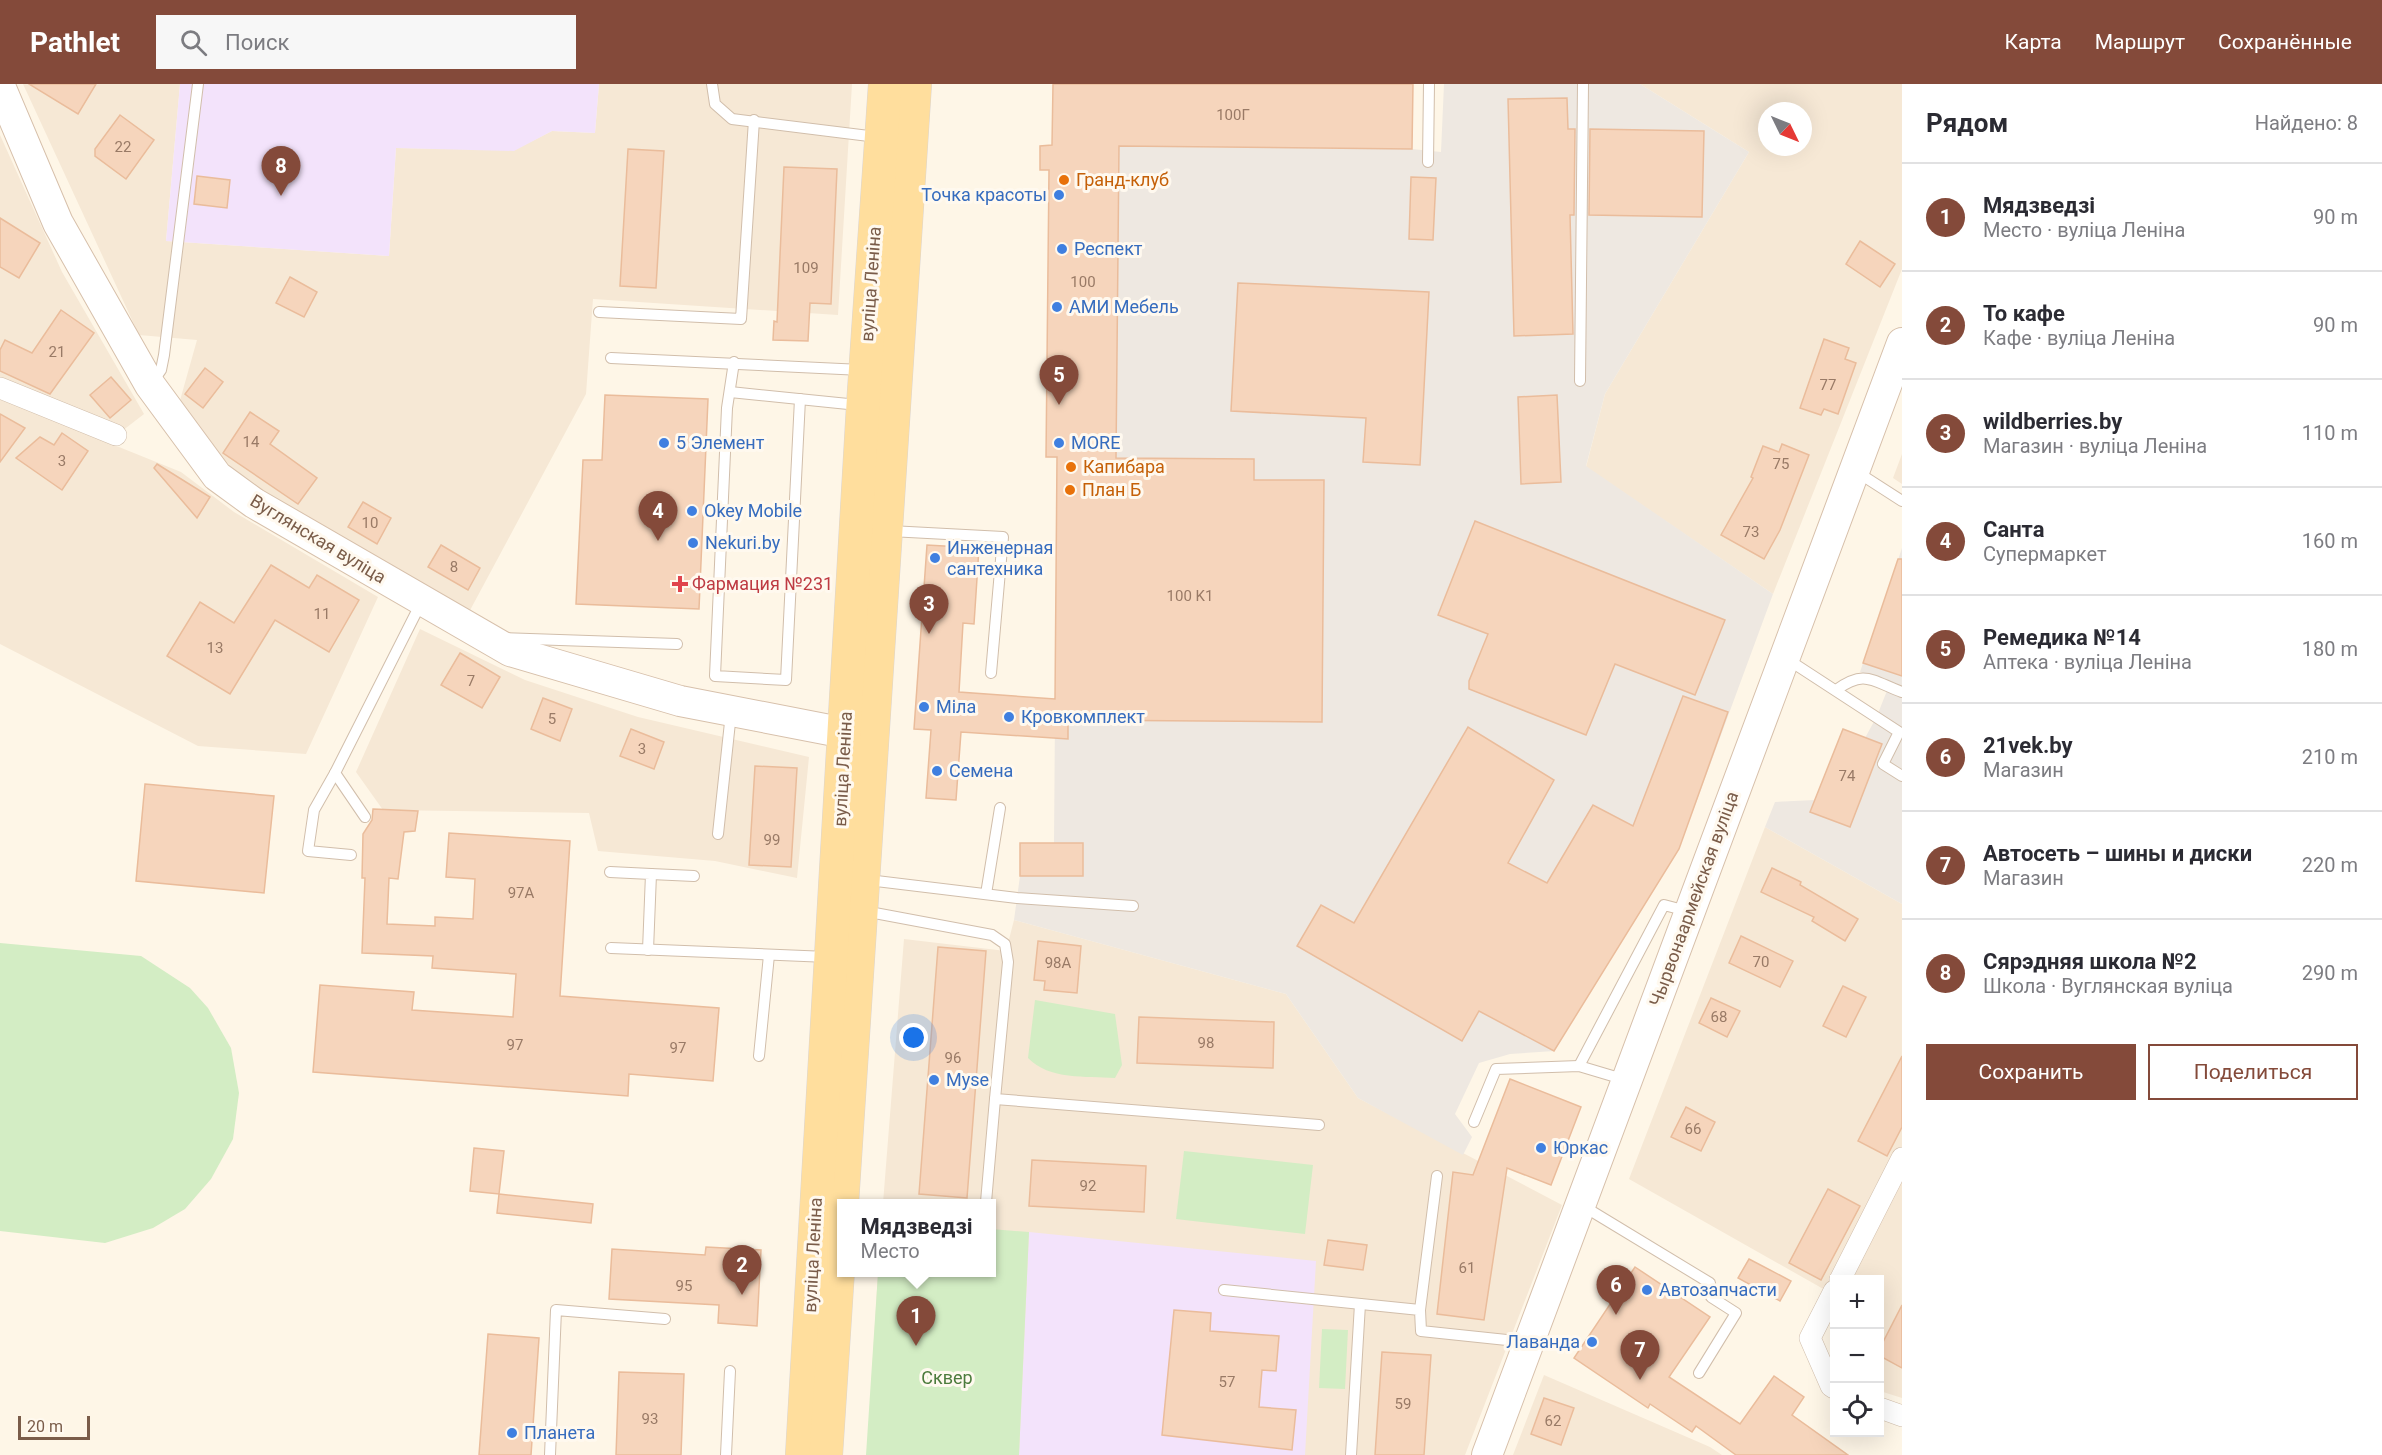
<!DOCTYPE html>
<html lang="ru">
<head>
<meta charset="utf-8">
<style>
	body { margin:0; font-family:Roboto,sans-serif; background:#f7f7f7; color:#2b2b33 }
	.controls { position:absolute; right:18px; bottom:18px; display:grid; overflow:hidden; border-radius:0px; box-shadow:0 6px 24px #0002 }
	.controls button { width:54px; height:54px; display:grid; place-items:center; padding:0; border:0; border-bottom:2px solid #e1e1e2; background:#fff; color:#2b2b33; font:30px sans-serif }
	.compass { position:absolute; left:1758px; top:18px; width:54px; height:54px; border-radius:50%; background:#fff; box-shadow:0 6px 24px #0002; rotate:133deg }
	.scale { position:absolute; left:18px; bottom:15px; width:72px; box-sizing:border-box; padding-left:6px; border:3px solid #7a5c49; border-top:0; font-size:16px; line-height:21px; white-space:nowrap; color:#7a5c49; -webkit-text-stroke:4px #fff9ef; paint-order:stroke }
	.you { position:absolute; left:914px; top:954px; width:21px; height:21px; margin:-15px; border:4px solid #fff; border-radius:50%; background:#1a73e8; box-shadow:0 0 0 9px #1a73e833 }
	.badge { display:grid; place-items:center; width:39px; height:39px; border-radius:50%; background:#844a3a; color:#fff; font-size:20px; font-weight:700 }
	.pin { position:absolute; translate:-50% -50px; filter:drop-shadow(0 2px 3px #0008) }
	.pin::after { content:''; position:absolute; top:32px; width:21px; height:18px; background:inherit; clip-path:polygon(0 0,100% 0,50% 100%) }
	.popup { position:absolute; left:837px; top:1115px; width:159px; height:78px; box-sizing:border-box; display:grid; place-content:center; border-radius:0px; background:#fff; filter:drop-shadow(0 2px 4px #0005); font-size:20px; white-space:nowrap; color:#7c7c81 }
	.popup b { font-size:22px; color:#2b2b33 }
	.popup::after { content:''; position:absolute; left:50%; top:100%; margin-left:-12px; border:12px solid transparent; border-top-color:#fff }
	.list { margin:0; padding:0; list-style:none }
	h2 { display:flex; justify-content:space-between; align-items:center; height:78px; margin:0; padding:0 24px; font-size:26px }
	h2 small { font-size:20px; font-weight:400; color:#7c7c81 }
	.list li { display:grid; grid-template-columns:39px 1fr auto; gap:18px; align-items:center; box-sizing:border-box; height:108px; padding:0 24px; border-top:2px solid #e1e1e2 }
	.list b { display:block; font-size:22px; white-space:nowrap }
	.list p { margin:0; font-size:20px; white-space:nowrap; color:#7c7c81 }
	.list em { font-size:20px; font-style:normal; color:#7c7c81 }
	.actions { display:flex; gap:12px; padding:18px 24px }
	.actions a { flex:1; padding:14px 0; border:2px solid #844a3a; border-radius:0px; text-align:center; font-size:21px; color:#844a3a }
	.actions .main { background:#844a3a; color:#fff }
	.icon { flex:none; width:33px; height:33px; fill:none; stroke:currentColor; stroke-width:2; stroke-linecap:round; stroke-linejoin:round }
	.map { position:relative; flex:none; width:1902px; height:1371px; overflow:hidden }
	header { display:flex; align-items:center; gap:36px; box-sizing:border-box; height:84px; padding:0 30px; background:#844a3a; color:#fff }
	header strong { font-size:28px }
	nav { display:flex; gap:33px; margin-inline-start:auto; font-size:21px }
	.search { width:420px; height:54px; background:#f7f7f7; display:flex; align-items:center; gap:15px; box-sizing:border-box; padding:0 21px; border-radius:0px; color:#7c7c81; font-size:22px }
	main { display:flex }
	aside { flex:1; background:#fff }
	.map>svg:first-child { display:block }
	.residential { fill:#f6e8d5; fill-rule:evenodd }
	.industrial { fill:#eee8e1 }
	.education { fill:#f3e3fb }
	.green { fill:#d3edc4 }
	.building { fill:#f6d5bc; stroke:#eabc9b; stroke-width:1.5 }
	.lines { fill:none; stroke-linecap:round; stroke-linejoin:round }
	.lane-casing { stroke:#d1beab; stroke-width:12 }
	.street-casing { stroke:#d1beab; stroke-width:22 }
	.secondary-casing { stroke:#d7c0ab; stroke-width:32 }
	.primary-casing { stroke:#dcd5d0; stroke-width:34 }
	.lane { stroke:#fff; stroke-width:10 }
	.street { stroke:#fff; stroke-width:21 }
	.secondary { stroke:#fff; stroke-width:30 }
	.primary { stroke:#ffde9d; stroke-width:33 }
	.food-dot { fill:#e8710a; stroke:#fff9ef; stroke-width:2 }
	.shop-dot { fill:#3f7fe0; stroke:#fff9ef; stroke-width:2 }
	.health-dot { fill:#e0444e; stroke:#fff9ef; stroke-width:2 }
	.labels { text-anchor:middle; stroke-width:6; stroke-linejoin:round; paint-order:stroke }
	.number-label { font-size:15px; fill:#997a66 }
	.food-label { font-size:18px; fill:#c56008; stroke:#fff9ef; text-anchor:start }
	.shop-label { font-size:18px; fill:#366cbe; stroke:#fff9ef; text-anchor:start }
	.street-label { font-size:18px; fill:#7a5c49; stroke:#fff9ef }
	.health-label { font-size:18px; fill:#be3a42; stroke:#fff9ef; text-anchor:start }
	.park-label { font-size:18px; fill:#4c7b3c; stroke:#fff9ef }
</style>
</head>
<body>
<header>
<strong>Pathlet</strong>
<div class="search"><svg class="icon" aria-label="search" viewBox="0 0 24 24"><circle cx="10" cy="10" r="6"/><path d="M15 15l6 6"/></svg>Поиск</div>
<nav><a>Карта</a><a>Маршрут</a><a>Сохранённые</a></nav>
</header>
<main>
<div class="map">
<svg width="1902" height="1371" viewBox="0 0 1902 1371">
	<rect width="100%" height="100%" fill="#fef6e7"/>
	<g class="residential">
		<path d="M23,0h157l-14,157 223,15 7,-108 118,2 38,-19 43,2 4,-49h253l-14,231 -245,-16 -7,95 -118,220 -221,-132 -47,-46 -21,-32 18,-64 -58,-5z"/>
		<path d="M1640,0h262v185l-129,325 -187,-127 19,-73 144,-242zM1767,27h36v36h-36z"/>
		<path d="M0,51l62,137 82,142 -22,17 -122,-54z"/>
		<path d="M0,315l181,73 53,40 144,85 -72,157 -108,-8 -198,-102z"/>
		<path d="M1902,370v30l-9,-6z"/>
		<path d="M420,545l105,51 113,37 171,40 -12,121 -82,-17 -117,-10 -9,-38 -206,-3 -27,-38z"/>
		<path d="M1765,743l137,77v494l-22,-7v-111h-46v15l-205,-116z"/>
		<path d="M1014,836l272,74 72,104 204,107 -97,250h-598l11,-182 113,-1v-68l-108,-1 21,-264 102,12z"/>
		<path d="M1544,1291l166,72 12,8h-209z"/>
	</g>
	<g class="industrial">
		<path d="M1444,0h196l109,68 -144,242 -19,72 187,128 -94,255 -125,202 -44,3 -31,9 -24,51 17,23 -9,18 -105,-57 -72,-104 -272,-74 6,-44v-33h34l3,-385 -11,-1 3,-287h-9v-24l372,3 29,3z"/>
		<path d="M1902,464v356l-137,-77 10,-25 40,-2 28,-71 22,9 12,-22 13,-33 -30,-11z"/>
	</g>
	<g class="education">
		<path d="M180,0h419l-4,49 -43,-2 -38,20 -118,-3 -7,108 -223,-15z"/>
		<path d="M1029,1148l287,29 -11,194h-286z"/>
	</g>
	<g class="green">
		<path d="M0,859l141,13 49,32 18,20 23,40 8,45 -6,46 -22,40 -26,30 -32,19 -48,15 -105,-12z"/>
		<path d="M1035,916l80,14 7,51 -7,13c-29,-2 -66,2 -87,-20z"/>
		<path d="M1184,1067l129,14 -8,69 -129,-15z"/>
		<path d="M991,1145l38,3 -10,223h-153l12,-182 113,-1z"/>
		<path d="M1322,1245l26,1 -3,59 -26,-1z"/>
	</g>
	<g class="building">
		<path d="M29,0h67l-18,30z"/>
		<path d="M1053,0h360l-1,65 -293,-3 -3,312 138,1v21h70l-2,242 -254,-2v19l-107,-7 -5,68 -30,-2 5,-68 -17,-1 13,-184 52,3 -5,76 -11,-1 -4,69 96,7 2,-242h-11l3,-287h-9v-24l12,-1z"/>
		<path d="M1567,14l1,31h7l-1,86h-4l3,119 -59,2 -6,-237z"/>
		<path d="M120,31l34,25 -28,39 -31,-23v-7z"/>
		<path d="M1590,45l114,2 -2,86 -113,-2z"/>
		<path d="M628,65l36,2 -8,137 -36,-2z"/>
		<path d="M784,83l53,2 -6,135 -21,-1 -2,38 -35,-1 1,-19 3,1z"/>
		<path d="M197,92l33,4 -3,28 -33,-4z"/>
		<path d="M1411,93l25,1 -3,62 -24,-1z"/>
		<path d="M0,134l40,25 -21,35 -19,-11z"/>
		<path d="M1860,157l35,23 -15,23 -34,-23z"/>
		<path d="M290,193l27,15 -13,25 -28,-14z"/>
		<path d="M1238,199l191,9 -9,173 -57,-3 3,-44 -135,-7z"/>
		<path d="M61,226l33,23 -44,61 -50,-23v-21l5,-10 27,13z"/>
		<path d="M1824,255l25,9 -4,11 11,4 -18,51 -14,-5 -3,6 -21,-7z"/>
		<path d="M205,284l18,14 -20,26 -18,-14z"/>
		<path d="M111,293l20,23 -21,18 -20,-23z"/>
		<path d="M605,311l103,4 -9,210 -123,-5 7,-144h19z"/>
		<path d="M1557,311l4,87 -40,2 -3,-87z"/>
		<path d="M250,328l29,19 -9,13 47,34 -19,26 -75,-51z"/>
		<path d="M0,330l25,14 -25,34z"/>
		<path d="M62,349l26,18 -26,39 -46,-32 24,-21 14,8z"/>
		<path d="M1782,360l27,11 -29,75 -16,29 -43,-24 32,-57 -2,-1 12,-31 16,6z"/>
		<path d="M157,380l53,33 -13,21 -43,-50z"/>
		<path d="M363,418l28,16 -14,26 -29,-17z"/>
		<path d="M1475,437l250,99 -30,75 -80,-31 -29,71 -117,-46v-8l19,-47 -50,-19z"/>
		<path d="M441,461l39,23 -12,22 -40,-23z"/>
		<path d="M1898,475h4v117l-39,-13z"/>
		<path d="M271,481l38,23 8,-13 42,25 -30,52 -54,-32 -45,74 -63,-38 33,-54 34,21z"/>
		<path d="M460,569l40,24 -18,31 -41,-23z"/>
		<path d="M1683,612l45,16 -49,137 -125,202 -75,-40 -17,30 -165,-95 24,-41 33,18 114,-196 86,53 -46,83 39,20 46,-78 40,21z"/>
		<path d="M543,614l29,11 -12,32 -29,-12z"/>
		<path d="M631,645l33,13 -10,27 -34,-13z"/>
		<path d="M1843,645l39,15 -32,83 -40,-15z"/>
		<path d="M755,682l42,2 -6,99 -42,-2z"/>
		<path d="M145,700l129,12 -10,97 -128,-12z"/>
		<path d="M373,725l45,2 -3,20 -11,1 -6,47 -9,-1 -2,46 48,2v-9l38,2 2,-40 -29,-2 3,-44 121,8 -10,155 159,12 -6,73 -84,-7 -1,22 -315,-24 7,-87 94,7 -2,18 101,7 3,-43 -84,-6 1,-12 -71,-3 3,-75h-3l1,-44 9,-14z"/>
		<rect x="1020" y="759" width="63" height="33"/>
		<path d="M1772,784l29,14 -1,3 58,34 -13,22 -33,-20 2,-4 -53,-25z"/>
		<path d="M1741,852l52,25 -13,26 -51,-24z"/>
		<path d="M1038,857l43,5 -4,47 -33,-3 1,-9 -11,-1z"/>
		<path d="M938,863l48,4 -19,247 -48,-4z"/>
		<path d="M1843,902l23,11 -20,40 -23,-11z"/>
		<path d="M1711,914l29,13 -13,26 -28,-14z"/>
		<path d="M1139,933l135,5 -1,46 -136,-5z"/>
		<path d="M1902,972v71l-15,29 -29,-15z"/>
		<path d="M1510,995l71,28 -30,78 -44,-17 -23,152 -47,-6 16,-142 20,3z"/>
		<path d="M1686,1023l29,15 -14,29 -30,-14z"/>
		<path d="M474,1064l30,3 -5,43 -29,-3z"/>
		<path d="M1032,1076l114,6 -2,46 -115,-6z"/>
		<path d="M1828,1105l32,17 -39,74 -32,-17z"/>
		<path d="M499,1110l94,10 -2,19 -94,-10z"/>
		<path d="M1328,1156l39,5 -4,25 -39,-5z"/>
		<path d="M706,1163l55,3 -4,76 -39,-3 1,-18 -110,-6 3,-50 93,6z"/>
		<path d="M1749,1175l42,22 -11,20 -42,-23z"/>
		<path d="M1635,1183l75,50 -41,60 71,47 34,-48 30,21 -12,18 56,40h-112l-40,-29 -4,6 -42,-28 -2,4 -74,-50z"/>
		<path d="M1902,1221v63l-22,-12v-8z"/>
		<path d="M1174,1226l37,3 -1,18 69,5 -3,35 -14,-1 -3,37 37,3 -4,40 -130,-15z"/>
		<path d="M488,1250l51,4 -8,117h-52z"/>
		<path d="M1382,1268l49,3 -7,100h-49z"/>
		<path d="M619,1288l65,2 -3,81h-65z"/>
		<path d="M1544,1314l30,10 -13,37 -30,-11z"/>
	</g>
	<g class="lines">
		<g class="lane-casing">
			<g id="lane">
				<path d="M712,0l3,20 17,15 145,18"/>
				<path d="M1428,78l1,-78"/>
				<path d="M599,228l142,7 13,-199"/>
				<path d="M611,274l251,12"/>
				<path d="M734,278l-7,46 -12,268 71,4 14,-281"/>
				<path d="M1580,297l3,-297"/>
				<path d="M152,299l9,-13 3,-15 34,-271"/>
				<path d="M730,308l128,13"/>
				<path d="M1857,388l45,29"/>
				<path d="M890,447l113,6 -12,136"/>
				<path d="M504,554l173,6"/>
				<path d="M1787,575l112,73 -16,32 19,12"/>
				<path d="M1836,606c29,-21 36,-9 66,2"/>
				<path d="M335,689l-21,37 -6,41 43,4"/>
				<path d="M365,733l-30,-44 87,-172"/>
				<path d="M718,750l13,-121"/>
				<path d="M610,788l41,2 -3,76"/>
				<path d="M651,790l43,2"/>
				<path d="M868,796l149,18 116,8"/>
				<path d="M986,810l14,-86"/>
				<path d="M864,827l128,24 13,9 3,18 -13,137 324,26"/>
				<path d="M611,864l217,9"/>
				<path d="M759,972l10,-101"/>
				<path d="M1579,982l85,-161 23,6"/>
				<path d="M1474,1038l22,-53 83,-3 47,14"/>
				<path d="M986,1118l9,-103"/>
				<path d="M1583,1122l127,77 1,14 25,16 -37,60"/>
				<path d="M1224,1206l196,20 1,21 105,11"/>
				<path d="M1420,1226l17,-134"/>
				<path d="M550,1371l6,-145 109,9"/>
				<path d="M726,1371l4,-84"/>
				<path d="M1351,1371l9,-151"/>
			</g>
		</g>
		<g class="street-casing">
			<g id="street">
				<path d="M0,304l116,47"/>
				<path d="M1840,1196l62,-122"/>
				<path d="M1834,1207l-24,47 21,48 3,2"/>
				<path d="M1880,1324l22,8"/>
			</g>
		</g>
		<g class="secondary-casing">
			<g id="secondary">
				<path d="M0,2l58,137 92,162 67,91 37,27 256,148 170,50 165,32"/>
				<path d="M1487,1371l415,-1112"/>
			</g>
		</g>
		<g class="primary-casing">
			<g id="primary">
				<path d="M842,1120l73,-1120"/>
				<path d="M802,1371l61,-1050 22,-321"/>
				<path d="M826,1371l15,-231"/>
			</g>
		</g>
		<use href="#lane" class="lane"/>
		<use href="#street" class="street"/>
		<use href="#secondary" class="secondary"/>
		<use href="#primary" class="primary"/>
	</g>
	<g class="food-dot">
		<circle cx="1064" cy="96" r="6"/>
		<circle cx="1071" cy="383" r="6"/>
		<circle cx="1070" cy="406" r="6"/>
	</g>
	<g class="shop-dot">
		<circle cx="1059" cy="111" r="6"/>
		<circle cx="1062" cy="165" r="6"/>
		<circle cx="1057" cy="223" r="6"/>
		<circle cx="664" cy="359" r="6"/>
		<circle cx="1059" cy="359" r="6"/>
		<circle cx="692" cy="427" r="6"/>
		<circle cx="693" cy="459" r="6"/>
		<circle cx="935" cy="474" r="6"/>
		<circle cx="924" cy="623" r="6"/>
		<circle cx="1009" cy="633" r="6"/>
		<circle cx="937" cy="687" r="6"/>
		<circle cx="934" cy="996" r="6"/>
		<circle cx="1541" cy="1064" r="6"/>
		<circle cx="1647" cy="1206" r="6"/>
		<circle cx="1592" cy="1258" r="6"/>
		<circle cx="512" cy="1349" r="6"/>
	</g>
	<path class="health-dot" d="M677 491h6v6h6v6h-6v6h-6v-6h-6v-6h6z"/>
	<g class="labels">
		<g class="number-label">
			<text x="1233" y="36">100Г</text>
			<text x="123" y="68">22</text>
			<text x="806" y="189">109</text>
			<text x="1083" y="203">100</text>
			<text x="57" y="273">21</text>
			<text x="1828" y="306">77</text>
			<text x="251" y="363">14</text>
			<text x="62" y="382">3</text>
			<text x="1781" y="385">75</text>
			<text x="370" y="444">10</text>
			<text x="1751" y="453">73</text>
			<text x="454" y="488">8</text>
			<text x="1190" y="517">100 K1</text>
			<text x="322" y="535">11</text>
			<text x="215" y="569">13</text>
			<text x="471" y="602">7</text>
			<text x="552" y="640">5</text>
			<text x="642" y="670">3</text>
			<text x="1847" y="697">74</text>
			<text x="772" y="761">99</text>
			<text x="521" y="814">97А</text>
			<text x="1761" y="883">70</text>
			<text x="1058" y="884">98А</text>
			<text x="1719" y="938">68</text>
			<text x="1206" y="964">98</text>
			<text x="515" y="966">97</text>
			<text x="678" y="969">97</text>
			<text x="953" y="979">96</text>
			<text x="1693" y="1050">66</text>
			<text x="1088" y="1107">92</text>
			<text x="1467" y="1189">61</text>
			<text x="684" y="1207">95</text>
			<text x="1227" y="1303">57</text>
			<text x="1403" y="1325">59</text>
			<text x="650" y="1340">93</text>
			<text x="1553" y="1342">62</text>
		</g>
		<g class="food-label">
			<text x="1076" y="102">Гранд-клуб</text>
			<text x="1083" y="389">Капибара</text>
			<text x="1082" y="412">План Б</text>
		</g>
		<g class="shop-label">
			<text x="1047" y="117" text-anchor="end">Точка красоты</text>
			<text x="1074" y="171">Респект</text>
			<text x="1069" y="229">АМИ Мебель</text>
			<text x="676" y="365">5 Элемент</text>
			<text x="1071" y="365">MORE</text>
			<text x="704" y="433">Okey Mobile</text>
			<text x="705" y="465">Nekuri.by</text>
			<text x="947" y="470">Инженерная<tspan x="947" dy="21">сантехника</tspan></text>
			<text x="936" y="629">Міла</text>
			<text x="1021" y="639">Кровкомплект</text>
			<text x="949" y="693">Семена</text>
			<text x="946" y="1002">Myse</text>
			<text x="1553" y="1070">Юркас</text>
			<text x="1659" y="1212">Автозапчасти</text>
			<text x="1580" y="1264" text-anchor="end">Лаванда</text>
			<text x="524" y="1355">Планета</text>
		</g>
		<g class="street-label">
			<text transform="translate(871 200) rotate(-86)" y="6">вуліца Леніна</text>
			<text transform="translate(318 455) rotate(31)" y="6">Вуглянская вуліца</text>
			<text transform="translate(843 685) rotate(-87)" y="6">вуліца Леніна</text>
			<text transform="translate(1694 815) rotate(-70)" y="6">Чырвонаармейская вуліца</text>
			<text transform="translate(813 1171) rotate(-87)" y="6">вуліца Леніна</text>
		</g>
		<g class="health-label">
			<text x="692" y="506">Фармация №231</text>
		</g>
		<g class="park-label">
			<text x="947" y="1300">Сквер</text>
		</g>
	</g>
</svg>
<div class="controls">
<button>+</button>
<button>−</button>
<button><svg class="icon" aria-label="locate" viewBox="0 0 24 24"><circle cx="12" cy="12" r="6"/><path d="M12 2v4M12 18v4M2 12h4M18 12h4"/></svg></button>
</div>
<svg class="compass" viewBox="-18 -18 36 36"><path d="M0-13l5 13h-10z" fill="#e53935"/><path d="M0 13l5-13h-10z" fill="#7c7c81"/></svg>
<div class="scale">20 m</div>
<div class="you"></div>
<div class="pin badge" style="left:916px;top:1262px">1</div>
<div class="popup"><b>Мядзведзі</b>Место</div>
<div class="pin badge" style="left:742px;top:1211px">2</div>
<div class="pin badge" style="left:929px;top:550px">3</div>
<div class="pin badge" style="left:658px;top:457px">4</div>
<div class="pin badge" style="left:1059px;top:321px">5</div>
<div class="pin badge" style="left:1616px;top:1231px">6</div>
<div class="pin badge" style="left:1640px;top:1296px">7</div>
<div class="pin badge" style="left:281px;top:112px">8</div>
</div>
<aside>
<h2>Рядом<small>Найдено: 8</small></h2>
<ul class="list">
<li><span class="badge">1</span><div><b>Мядзведзі</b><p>Место · вуліца Леніна</p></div><em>90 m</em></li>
<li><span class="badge">2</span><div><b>То кафе</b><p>Кафе · вуліца Леніна</p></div><em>90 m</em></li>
<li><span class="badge">3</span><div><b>wildberries.by</b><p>Магазин · вуліца Леніна</p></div><em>110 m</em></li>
<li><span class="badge">4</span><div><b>Санта</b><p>Супермаркет</p></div><em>160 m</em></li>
<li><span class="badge">5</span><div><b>Ремедика №14</b><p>Аптека · вуліца Леніна</p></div><em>180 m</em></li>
<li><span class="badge">6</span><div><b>21vek.by</b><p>Магазин</p></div><em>210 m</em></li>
<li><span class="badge">7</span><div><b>Автосеть – шины и диски</b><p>Магазин</p></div><em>220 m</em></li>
<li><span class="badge">8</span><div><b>Сярэдняя школа №2</b><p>Школа · Вуглянская вуліца</p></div><em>290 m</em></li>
</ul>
<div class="actions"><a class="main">Сохранить</a><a>Поделиться</a></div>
</aside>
</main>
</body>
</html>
